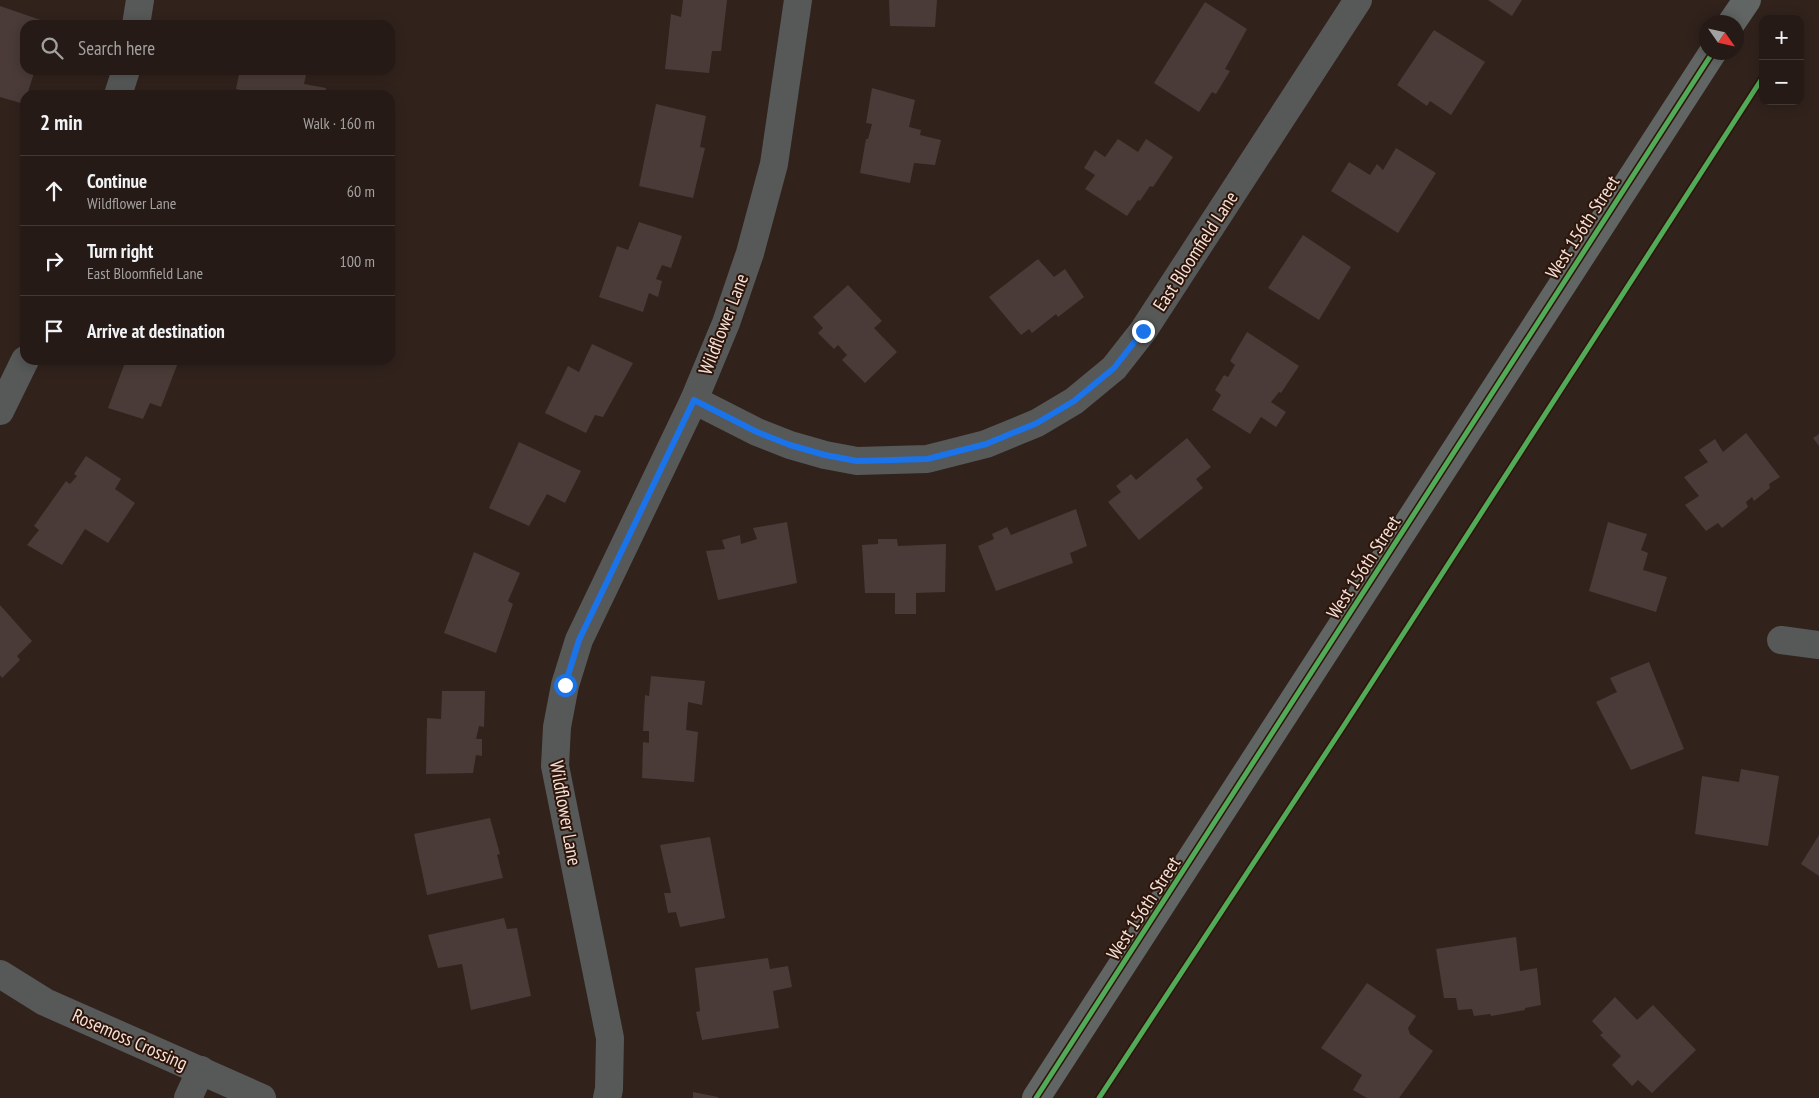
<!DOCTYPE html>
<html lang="en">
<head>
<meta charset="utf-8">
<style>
	body { margin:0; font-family:"PT Sans Narrow",sans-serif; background:#312722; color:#f1f3f6 }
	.controls { position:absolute; right:15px; top:15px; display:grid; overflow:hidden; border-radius:10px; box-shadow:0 2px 12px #0003 }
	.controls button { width:45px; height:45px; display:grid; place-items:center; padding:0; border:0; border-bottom:1px solid #423834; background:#251a15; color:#f1f3f6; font:25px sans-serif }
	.compass { position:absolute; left:1699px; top:15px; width:45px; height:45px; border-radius:50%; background:#251a15; box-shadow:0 2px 12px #0003; rotate:124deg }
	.stop { position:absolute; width:15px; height:15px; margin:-11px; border:4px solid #1a73e8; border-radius:50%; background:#fff }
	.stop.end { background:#1a73e8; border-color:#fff; box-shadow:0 1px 5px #0008 }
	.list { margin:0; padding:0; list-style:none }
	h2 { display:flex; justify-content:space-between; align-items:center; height:65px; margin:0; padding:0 20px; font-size:21px }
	h2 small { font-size:16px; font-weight:400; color:#a3a1a0 }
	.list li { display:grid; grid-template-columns:32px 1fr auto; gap:15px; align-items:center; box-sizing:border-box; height:70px; padding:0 20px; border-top:1px solid #423834 }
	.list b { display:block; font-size:19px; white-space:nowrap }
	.list p { margin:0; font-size:16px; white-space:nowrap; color:#a3a1a0 }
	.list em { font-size:16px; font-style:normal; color:#a3a1a0 }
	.icon { flex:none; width:28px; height:28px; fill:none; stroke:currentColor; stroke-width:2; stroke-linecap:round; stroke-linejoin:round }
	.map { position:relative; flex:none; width:1819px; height:1098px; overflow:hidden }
	.search { position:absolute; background:#251a15; box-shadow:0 2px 12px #0003; left:20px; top:20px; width:375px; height:55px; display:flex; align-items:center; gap:12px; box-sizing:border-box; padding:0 18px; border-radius:15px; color:#a3a1a0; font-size:19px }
	.panel { position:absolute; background:#251a15; box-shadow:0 2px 12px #0003; left:20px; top:90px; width:375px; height:275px; border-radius:15px }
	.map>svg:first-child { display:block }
	.building { fill:#4a3b38 }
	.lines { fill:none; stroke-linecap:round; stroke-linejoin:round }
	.street { stroke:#575958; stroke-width:28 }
	.secondary { stroke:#616563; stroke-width:28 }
	.cycleway-casing { stroke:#2e150a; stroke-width:8 }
	.cycleway { stroke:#51ab58; stroke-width:5 }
	.route { stroke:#1a73e8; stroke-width:6 }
	.labels { text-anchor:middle; stroke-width:4; stroke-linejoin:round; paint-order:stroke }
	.street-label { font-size:19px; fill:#f4e1da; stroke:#2e150a }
</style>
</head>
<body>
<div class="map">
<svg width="1819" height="1098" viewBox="0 0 1819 1098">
	<rect width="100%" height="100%" fill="#31221c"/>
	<g class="building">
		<path d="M683,0h44l-6,51h-9l-3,22 -44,-4 6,-55 10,3z"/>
		<path d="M889,0h48l-2,27 -45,-1z"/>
		<path d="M1488,0h34l-10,16z"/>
		<path d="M1205,2l42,27 -22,40 5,2 -14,23 -4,-2 -13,20 -45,-29z"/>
		<path d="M0,6l55,19h-30v45h10l-8,25h-2l-1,9 -24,-7z"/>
		<path d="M1434,30l51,32 -34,53 -21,-14 -3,5 -30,-21z"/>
		<path d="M226,70h81l-3,14 22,4 -1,7h-78l1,-3 -12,-3 3,-15z"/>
		<path d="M872,88l43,12 -6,27 12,3 -1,5 21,5 -6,25 -21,-2 -4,20 -50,-10 6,-34h2l4,-15 -6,-1z"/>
		<path d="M656,104l50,12 -6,31 5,1 -12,50 -54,-12z"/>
		<path d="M1118,139l20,13 8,-13 27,18 -20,30 -3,-1 -10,15 -2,-1 -11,16 -42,-27 10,-14 -11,-7 11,-18 10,7z"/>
		<path d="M1396,148l40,25 -38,60 -67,-42 18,-29 21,13 7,-11 6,6z"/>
		<path d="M639,222l43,14 -11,32 -9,-3 -6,14 6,2 -4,16 -9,-4 -6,19 -44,-15 18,-51 11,4z"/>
		<path d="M1303,235l48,32 -32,53 -51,-32z"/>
		<path d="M1038,259l16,18 11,-8 19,28 -26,20 -2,-3 -24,19 -3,-4 -8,6 -32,-38z"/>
		<path d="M848,285l34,36 -8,7 23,24 -32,31 -23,-23 5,-5 -9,-10 -4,4 -16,-16 5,-5 -10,-11z"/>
		<path d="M1247,332l52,34 -18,27 -2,-1 -8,10 15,10 -10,15 -15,-10 -11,17 -38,-24 9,-15 -6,-5 9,-15 4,2 7,-12 -5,-4z"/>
		<path d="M592,344l41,19 -30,54 -8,-2 -9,18 -41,-20 23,-47 11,6z"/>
		<path d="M126,360h53l-18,47 -11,-4 -7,16 -35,-11z"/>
		<path d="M1746,433l34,44 -11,7 1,4 -16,13 -2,-4 -6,5 2,5 -26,21 -4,-5 -12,8 -21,-26 14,-9 -15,-19 24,-15 -9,-12 16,-11 8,13z"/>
		<path d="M1819,434v12l-6,-8z"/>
		<path d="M1187,438l24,29 -15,12 7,9 -64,52 -31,-38 13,-10 -5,-6 15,-12 5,6z"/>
		<path d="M519,442l62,29 -16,32 -18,-9 -18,32 -40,-18z"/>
		<path d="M86,456l35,23 -6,10 20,14 -27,40 -23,-14 -23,36 -35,-20 12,-15 -5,-4 32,-45 4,3 7,-8 -3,-2z"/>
		<path d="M1076,509l11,37 -17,7 3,10 -77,28 -18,-45 16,-7 -2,-5 15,-7 4,8z"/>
		<path d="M787,522l10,61 -79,17 -12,-49 19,-2 -3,-9 18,-5 1,9 16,-5 -4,-11z"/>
		<path d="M1608,522l39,12 -6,16 7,3 -5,17 24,7 -11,35 -67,-21z"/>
		<path d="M878,539h19l1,7 48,-2 -1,48 -29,1v21h-21v-21h-30l-3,-48 16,-1z"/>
		<path d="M474,552l46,21 -12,28 5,3 -17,49 -52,-20z"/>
		<path d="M0,605l32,36 -15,15 3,4 -18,18 -2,-3z"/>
		<path d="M1649,662l35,87 -53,21 -35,-68 21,-10 -7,-14z"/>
		<path d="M651,676l54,5 -3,24 -14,-3 -2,28 12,2 -4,50 -52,-4 1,-36 6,1v-12h-6l2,-36 4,1z"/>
		<path d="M442,691h43l-1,36 -5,-1 -3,13h6v17l-6,-1 -3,18 -47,1 1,-56 14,1z"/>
		<path d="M1741,769l38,7 -11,70 -73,-12 7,-58 37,6z"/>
		<path d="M490,818l10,36 -3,1 6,23 -76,17 -13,-61z"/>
		<path d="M1819,835v41l-18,-12z"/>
		<path d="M710,837l15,81 -45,9 -4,-15 -8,1 -4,-20h7l-11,-48z"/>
		<path d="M504,918l3,11 10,-1 14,68 -60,14 -9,-46 -24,4 -10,-33z"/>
		<path d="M1516,937l4,34 17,-3 4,37 -16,3v2l-34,6 -1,-2 -16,2 -2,-7 -14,1 -2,-12h-12l-8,-49z"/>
		<path d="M768,958l2,11 18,-3 4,21 -19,4 6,37 -77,12 -6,-28 4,-1 -5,-43z"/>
		<path d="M1367,983l49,33 -8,12 2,6 23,17 -34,47h-32l-14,-8 9,-15 -41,-27z"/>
		<path d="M1615,997l22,23 16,-15 43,45 -44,43 -14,-13 -6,6 -20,-21 9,-9 -21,-21 3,-2 -11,-12z"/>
		<path d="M693,1092l25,5v1h-25z"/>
	</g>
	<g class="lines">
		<g class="street">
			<path d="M136,25l4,-25"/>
			<path d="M118,95l8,-25"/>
			<path d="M694,400l63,32 33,13 35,10 32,6 70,-2 59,-15 51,-21 37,-22 40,-33 29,-37 215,-331"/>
			<path d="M0,411l25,-51"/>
			<path d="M1781,640l38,5"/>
			<path d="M0,974l45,28 217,96"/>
			<path d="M188,1098l13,-28"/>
			<path d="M607,1098l2,-9 1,-51 -55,-272 2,-39 8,-42 14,-45 115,-240 32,-77 24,-70 24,-89 24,-164"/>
		</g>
		<g class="secondary">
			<path d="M1732,22l15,-22"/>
			<path d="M1036,1098l677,-1046"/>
		</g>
		<g class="cycleway-casing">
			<g id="cycleway">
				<path d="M1036,1098l677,-1046"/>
				<path d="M1099,1098l246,-374 418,-647"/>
			</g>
		</g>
		<use href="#cycleway" class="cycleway"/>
	</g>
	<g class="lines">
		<path class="route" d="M565,685l14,-45 115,-240 63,32 33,13 35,10 32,6 70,-2 59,-15 51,-21 37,-22 40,-33 29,-37"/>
	</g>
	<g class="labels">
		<g class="street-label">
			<text transform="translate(1582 227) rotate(-57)" y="7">West 156th Street</text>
			<text transform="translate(1195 251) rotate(-57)" y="7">East Bloomfield Lane</text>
			<text transform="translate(723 324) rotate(-69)" y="7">Wildflower Lane</text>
			<text transform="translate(1363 567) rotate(-57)" y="7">West 156th Street</text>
			<text transform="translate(566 813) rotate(80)" y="7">Wildflower Lane</text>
			<text transform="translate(1143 908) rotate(-57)" y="7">West 156th Street</text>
			<text transform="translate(130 1039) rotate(24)" y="7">Rosemoss Crossing</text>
		</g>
	</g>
</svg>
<div class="controls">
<button>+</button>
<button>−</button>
</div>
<svg class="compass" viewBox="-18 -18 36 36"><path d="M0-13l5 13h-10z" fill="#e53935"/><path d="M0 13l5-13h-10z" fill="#a3a1a0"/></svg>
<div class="stop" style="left:565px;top:685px"></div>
<div class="stop end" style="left:1143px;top:331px"></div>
<div class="search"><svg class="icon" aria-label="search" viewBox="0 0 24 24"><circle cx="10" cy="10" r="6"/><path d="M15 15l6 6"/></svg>Search here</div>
<section class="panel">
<h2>2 min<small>Walk · 160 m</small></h2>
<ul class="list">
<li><svg class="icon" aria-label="ahead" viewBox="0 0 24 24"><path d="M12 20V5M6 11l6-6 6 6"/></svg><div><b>Continue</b><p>Wildflower Lane</p></div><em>60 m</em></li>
<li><svg class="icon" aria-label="right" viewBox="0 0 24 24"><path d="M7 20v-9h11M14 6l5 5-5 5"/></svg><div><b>Turn right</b><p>East Bloomfield Lane</p></div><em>100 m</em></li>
<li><svg class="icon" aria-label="arrive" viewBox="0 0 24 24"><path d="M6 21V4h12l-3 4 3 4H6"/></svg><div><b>Arrive at destination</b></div></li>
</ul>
</section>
</div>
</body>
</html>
